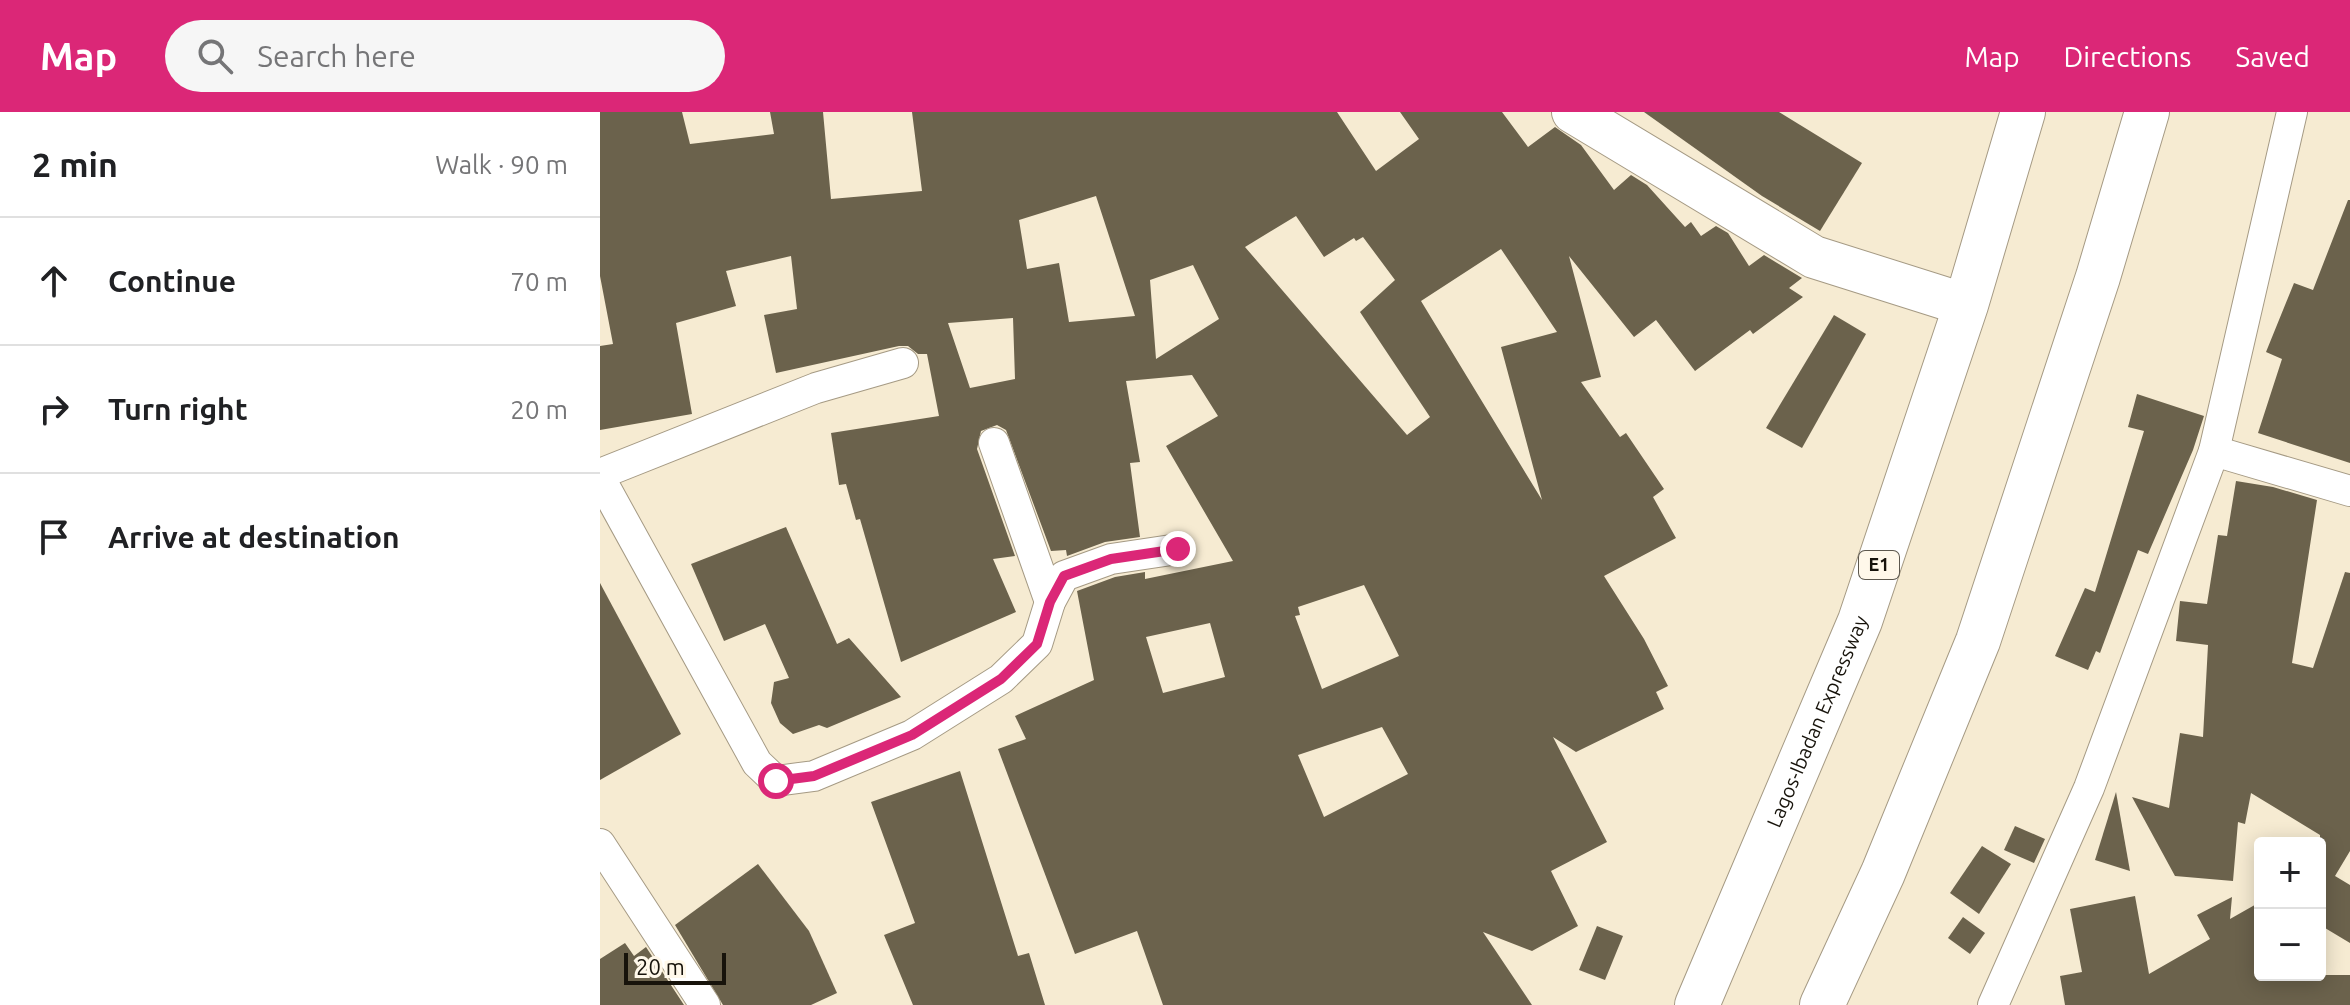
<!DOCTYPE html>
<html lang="en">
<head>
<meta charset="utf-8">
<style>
	body { margin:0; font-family:Ubuntu,sans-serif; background:#f6f6f6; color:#202124 }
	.controls { position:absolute; right:24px; bottom:24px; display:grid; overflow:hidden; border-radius:8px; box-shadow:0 4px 20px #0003 }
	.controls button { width:72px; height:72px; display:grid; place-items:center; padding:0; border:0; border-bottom:2px solid #e0e0e0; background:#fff; color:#202124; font:40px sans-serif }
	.scale { position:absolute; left:24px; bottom:20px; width:102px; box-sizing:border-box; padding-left:8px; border:4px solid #17130b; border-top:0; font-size:22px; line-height:28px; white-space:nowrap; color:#17130b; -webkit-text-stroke:6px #fff8ea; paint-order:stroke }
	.stop { position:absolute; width:24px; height:24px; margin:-18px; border:6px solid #db2777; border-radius:50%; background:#fff }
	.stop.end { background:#db2777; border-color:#fff; box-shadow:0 2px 8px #0008 }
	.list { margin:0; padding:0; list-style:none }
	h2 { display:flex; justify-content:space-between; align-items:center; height:104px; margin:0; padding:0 32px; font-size:34px }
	h2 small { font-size:26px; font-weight:400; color:#757577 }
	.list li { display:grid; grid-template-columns:52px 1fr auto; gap:24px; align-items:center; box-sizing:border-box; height:128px; padding:0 32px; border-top:2px solid #e0e0e0 }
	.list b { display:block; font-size:30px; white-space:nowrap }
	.list em { font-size:26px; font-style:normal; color:#757577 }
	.icon { flex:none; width:44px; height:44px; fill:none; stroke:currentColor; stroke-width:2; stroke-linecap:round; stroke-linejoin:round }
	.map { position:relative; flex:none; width:1750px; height:893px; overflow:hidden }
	header { display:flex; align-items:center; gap:48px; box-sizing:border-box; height:112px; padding:0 40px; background:#db2777; color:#fff }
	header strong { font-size:38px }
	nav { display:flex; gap:44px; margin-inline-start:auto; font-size:28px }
	.search { width:560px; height:72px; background:#f6f6f6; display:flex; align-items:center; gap:20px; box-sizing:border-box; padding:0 28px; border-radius:44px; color:#757577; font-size:30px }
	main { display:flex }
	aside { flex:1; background:#fff }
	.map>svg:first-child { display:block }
	.building { fill:#6b624c; fill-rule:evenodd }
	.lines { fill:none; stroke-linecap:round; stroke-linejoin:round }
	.street-casing { stroke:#a59a84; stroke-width:32 }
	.secondary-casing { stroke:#a59a84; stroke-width:44 }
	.highway-casing { stroke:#a59a84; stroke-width:46 }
	.street { stroke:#fff; stroke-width:30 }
	.secondary { stroke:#fff; stroke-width:42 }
	.highway { stroke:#fff; stroke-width:44 }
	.route { stroke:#db2777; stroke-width:10 }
	.labels { text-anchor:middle; stroke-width:7; stroke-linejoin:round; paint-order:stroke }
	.shield { fill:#fff8ea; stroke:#5d584e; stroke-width:2 }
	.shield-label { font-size:18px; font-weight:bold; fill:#17130b }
	.street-label { font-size:20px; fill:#17130b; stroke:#fff8ea }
</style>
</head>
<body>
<header>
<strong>Map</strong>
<div class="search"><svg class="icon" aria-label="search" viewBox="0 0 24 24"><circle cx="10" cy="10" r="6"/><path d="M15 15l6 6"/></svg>Search here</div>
<nav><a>Map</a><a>Directions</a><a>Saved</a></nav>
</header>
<main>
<aside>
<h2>2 min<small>Walk · 90 m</small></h2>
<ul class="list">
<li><svg class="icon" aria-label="ahead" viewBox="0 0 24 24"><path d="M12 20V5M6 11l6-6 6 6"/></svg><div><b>Continue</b></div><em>70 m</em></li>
<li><svg class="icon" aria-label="right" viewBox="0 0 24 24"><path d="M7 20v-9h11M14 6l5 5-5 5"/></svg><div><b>Turn right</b></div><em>20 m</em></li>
<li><svg class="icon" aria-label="arrive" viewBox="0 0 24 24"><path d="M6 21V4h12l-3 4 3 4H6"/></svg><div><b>Arrive at destination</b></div></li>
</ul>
</aside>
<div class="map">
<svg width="1750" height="893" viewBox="0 0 1750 893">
	<rect width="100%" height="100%" fill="#f6ebd2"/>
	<g class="building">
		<path d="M0,0h82l8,32 84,-10 -4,-22h53l8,87 91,-8 -10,-79h425l39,59 43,-32 -19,-27h102l26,35 27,-20 26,18 33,45 17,-15 16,10 38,42 6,-5 10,14 15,-10 12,7 21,33 15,-11 38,23 -13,10 14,9 -50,37 -3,-4 -55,41 -39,-51 -22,17 -65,-81 32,121 -20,5 39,55 6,-4 38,56 -11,8 23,41 -72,38 40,63 24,47 -12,6 8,17 -88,43 -23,-15 54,105 -56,29 27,55 -46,25 -49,-19 49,73h-369l-26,-74 -62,23 -77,-205 28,-10 -11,-23 79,-36 -17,-89 38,-14 30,-5v7l88,-18 -67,-115 52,-30 -26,-41 -66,6 14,81 -10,1 10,74 -35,5 -38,14 -1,-6 -15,1 -45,-121 -9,-5 -16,6 -4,18 38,107 -22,3 23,53 -115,50 -41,-143 -4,1 -10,-36 -7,1 -8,-52 108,-17 -12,-62h-9l-10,-8h-9l-123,27 -12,-58 33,-6 -6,-53 -65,15 10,35 -60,17 16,91 -92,16v-84l13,-2 -13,-68zM496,84l39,120 -66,6 -10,-59 -32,6 -8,-49zM696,104l28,41 30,-19 2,3 7,-4 32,43 -35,32 70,105 -23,18 -162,-188zM901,137l56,83 -56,15 41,153 -121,-199zM593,153l26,54 -63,40 -6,-79zM413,206l2,61 -45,9 -22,-65zM764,473l35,71 -77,33 -27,-73 5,-1 -2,-8zM610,511l15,54 -62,16 -17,-56zM782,615l26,47 -84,43 -26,-62z"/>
		<path d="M1044,0h135l83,51 -42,68 -58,-35z"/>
		<path d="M1748,88h2v263l-92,-30 24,-74 -16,-7 28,-69 19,7z"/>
		<path d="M1234,203l32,19 -64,114 -36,-20z"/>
		<path d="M1537,282l67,22 -11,34 -45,104 -10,-4 -38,103 -4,-2 -8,19 -33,-14 30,-68 10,4 49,-161 -16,-4z"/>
		<path d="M1636,369l37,6 44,13 -25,163 21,5 32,-96 5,1v278l-15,25 15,9v58l-30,-18v-90l-69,-42 -6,31 -7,-2 -5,59 -58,-5 -43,-79 37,11 11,-75 23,4 5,-92 -32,-4 4,-40 27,3 11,-69 9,1z"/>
		<path d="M186,415l51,117 12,-6 52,59 -74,31 -8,-3 -26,9 -13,-11 -9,-20 3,-21 15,-4 -24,-54 -41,17 -33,-77z"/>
		<path d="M0,471l81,151 -81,46z"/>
		<path d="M360,659l58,185 11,-3 16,52h-132l-29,-70 31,-12 -44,-121z"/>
		<path d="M1516,680l14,79 -35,-11z"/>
		<path d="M1415,714l30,13 -11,24 -30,-13z"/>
		<path d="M1382,734l29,18 -32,50 -29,-21z"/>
		<path d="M158,752l51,67 28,62 -26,12h-88l-48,-80z"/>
		<path d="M1535,784l14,78 61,-35 -13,-24 35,-18 -2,22 30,-17v73h90v30h-285l-5,-29 22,-4 -12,-63z"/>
		<path d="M1363,805l22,16 -15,21 -22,-16z"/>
		<path d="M997,814l26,10 -18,44 -26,-10z"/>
		<path d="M25,831l9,13 12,-9 38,58h-84v-46z"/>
	</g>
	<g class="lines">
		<g class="street-casing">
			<g id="street">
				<path d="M394,331l56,159"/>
				<path d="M1614,339l136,40"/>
				<path d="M0,362l216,-86 87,-25"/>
				<path d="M0,366l157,285 19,18 38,-5 98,-41 89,-56 36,-35 13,-42 14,-26 47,-17 67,-10"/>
				<path d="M0,732l105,161"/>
				<path d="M1393,893l96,-217 125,-337 78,-339"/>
			</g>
		</g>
		<g class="secondary-casing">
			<path id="secondary" d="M973,0l241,145 152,48"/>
		</g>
		<g class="highway-casing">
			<g id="highway">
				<path id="s1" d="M1097,893l163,-384 106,-316 57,-193"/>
				<path d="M1222,893l61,-132 95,-232 120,-364 49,-165"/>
			</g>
		</g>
		<use href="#street" class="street"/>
		<use href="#secondary" class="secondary"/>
		<use href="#highway" class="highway"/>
	</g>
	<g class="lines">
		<path class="route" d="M176,669l38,-5 98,-41 89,-56 36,-35 13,-42 14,-26 47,-17 67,-10"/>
	</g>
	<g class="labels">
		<rect class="shield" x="1259" y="439" width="40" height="28" rx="6"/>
		<g class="shield-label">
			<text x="1279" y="459">E1</text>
		</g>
		<g class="street-label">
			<text dy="7" stroke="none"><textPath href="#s1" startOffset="308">Lagos-Ibadan Expressway</textPath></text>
		</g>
	</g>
</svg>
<div class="controls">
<button>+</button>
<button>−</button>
</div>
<div class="scale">20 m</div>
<div class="stop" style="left:176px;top:669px"></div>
<div class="stop end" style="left:578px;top:437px"></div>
</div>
</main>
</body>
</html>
